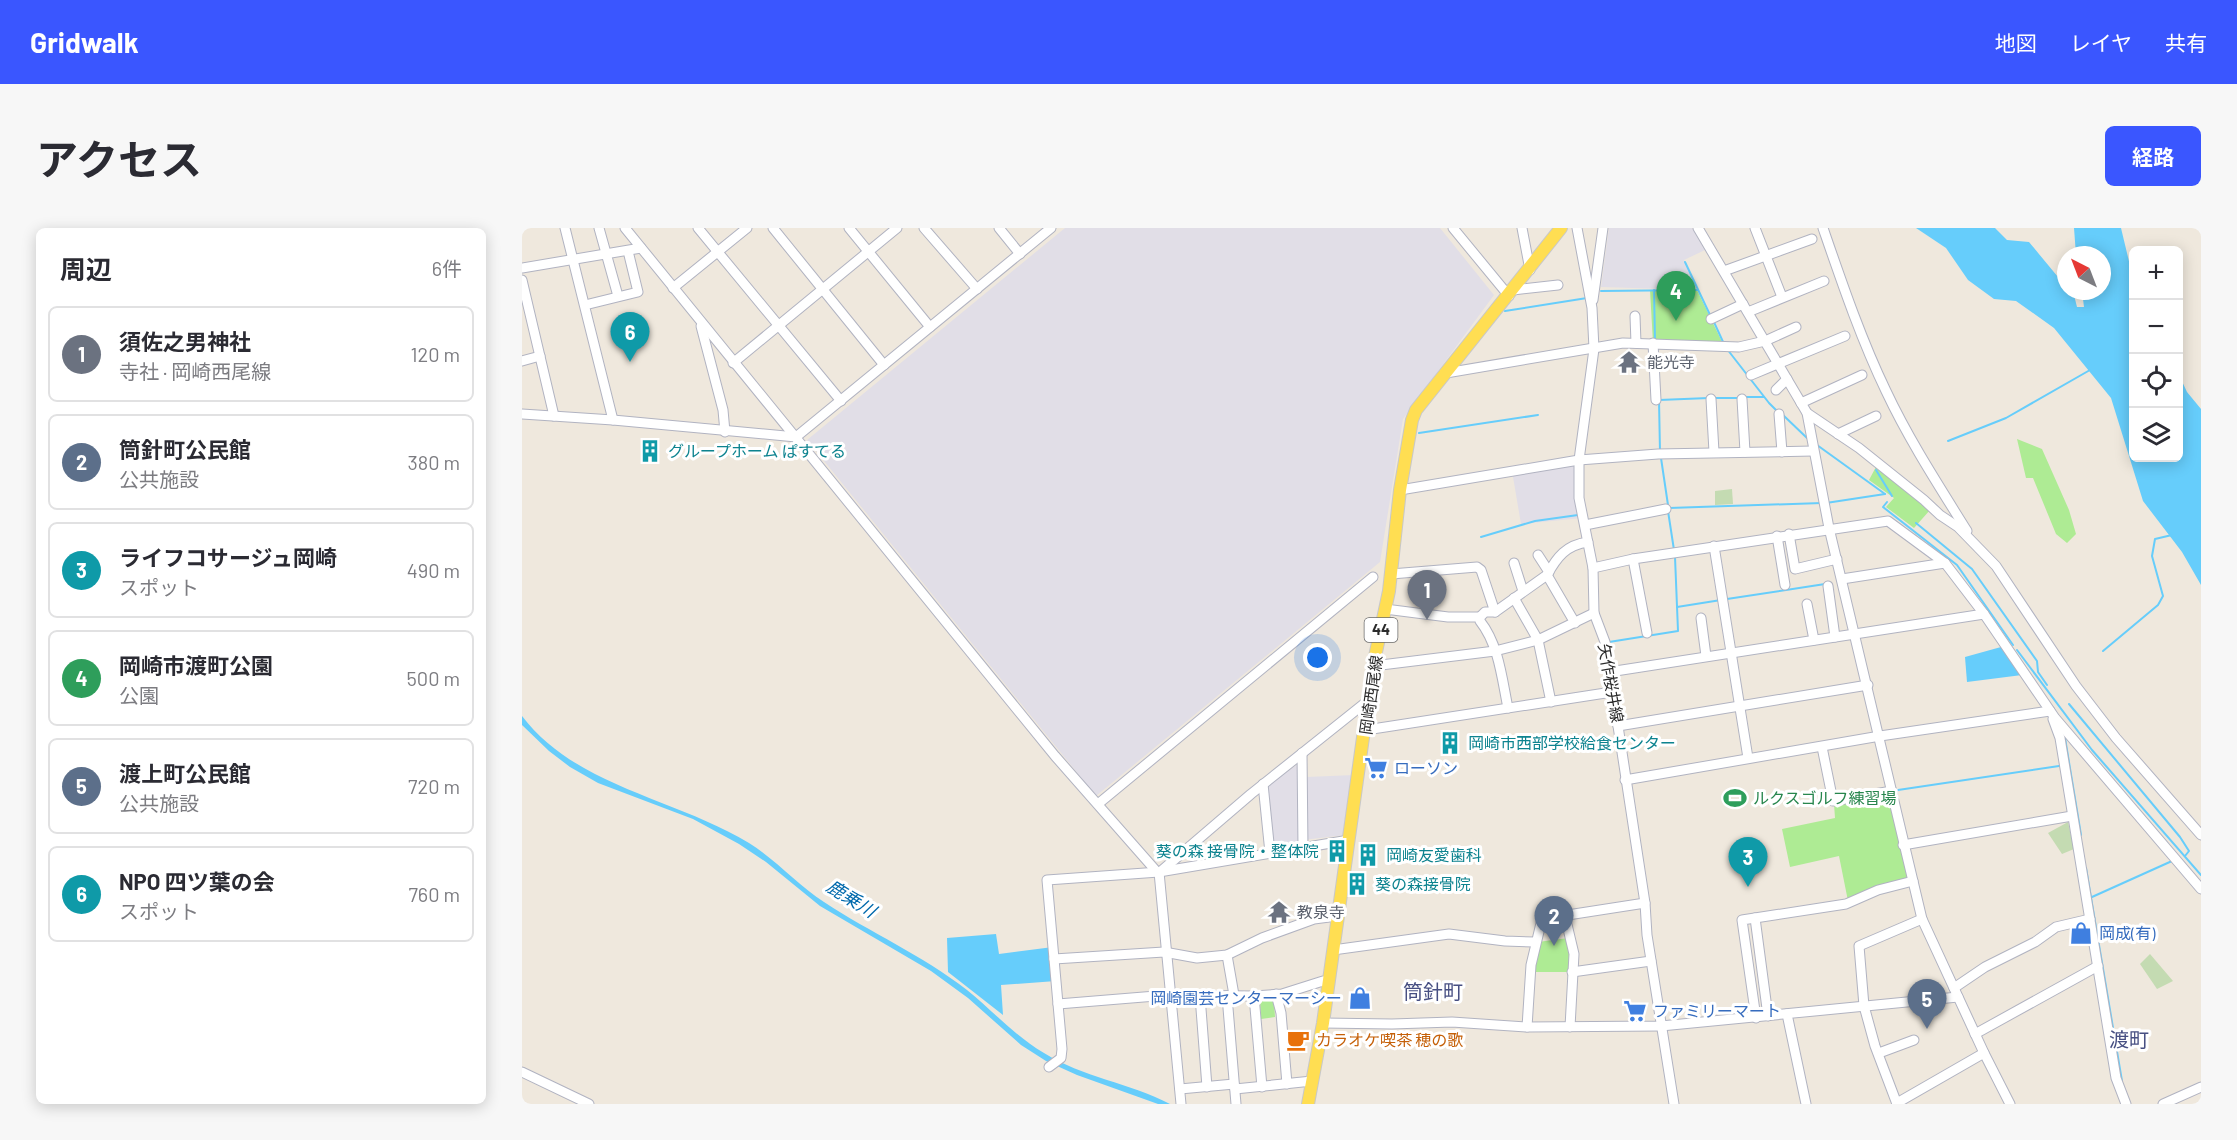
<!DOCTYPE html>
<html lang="ja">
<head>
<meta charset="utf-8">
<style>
	body { margin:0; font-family:Barlow,"Noto Sans JP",sans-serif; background:#f7f7f7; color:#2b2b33 }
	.controls { position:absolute; right:18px; top:18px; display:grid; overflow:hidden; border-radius:9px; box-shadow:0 3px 15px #0003 }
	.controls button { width:54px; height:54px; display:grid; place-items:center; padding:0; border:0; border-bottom:2px solid #e1e1e2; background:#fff; color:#2b2b33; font:30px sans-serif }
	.compass { position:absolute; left:1535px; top:18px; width:54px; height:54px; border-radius:50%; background:#fff; box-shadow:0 3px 15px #0003; rotate:318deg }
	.you { position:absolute; left:796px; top:430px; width:21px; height:21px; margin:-15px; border:4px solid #fff; border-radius:50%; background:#1a73e8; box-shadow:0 0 0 9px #1a73e833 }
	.badge { display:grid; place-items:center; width:39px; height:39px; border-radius:50%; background:#3a56ff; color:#fff; font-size:20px; font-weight:700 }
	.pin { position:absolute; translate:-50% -50px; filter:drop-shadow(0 2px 3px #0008) }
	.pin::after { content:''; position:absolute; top:32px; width:21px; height:18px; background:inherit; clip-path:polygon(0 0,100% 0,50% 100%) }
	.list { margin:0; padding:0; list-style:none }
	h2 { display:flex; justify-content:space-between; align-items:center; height:78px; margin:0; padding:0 24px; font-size:26px }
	h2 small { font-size:20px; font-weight:400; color:#7c7c81 }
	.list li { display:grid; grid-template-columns:39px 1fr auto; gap:18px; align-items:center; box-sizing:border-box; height:96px; margin:0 12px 12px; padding:0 12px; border:2px solid #e1e1e2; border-radius:9px }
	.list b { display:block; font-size:22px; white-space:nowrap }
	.list p { margin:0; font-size:20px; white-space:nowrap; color:#7c7c81 }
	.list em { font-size:20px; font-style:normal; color:#7c7c81 }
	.icon { flex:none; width:33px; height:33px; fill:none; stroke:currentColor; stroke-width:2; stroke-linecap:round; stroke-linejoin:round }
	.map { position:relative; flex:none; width:1679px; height:876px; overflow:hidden; border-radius:9px }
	header { display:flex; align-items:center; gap:36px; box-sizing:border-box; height:84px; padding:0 30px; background:#3a56ff; color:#fff }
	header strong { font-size:28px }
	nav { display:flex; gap:33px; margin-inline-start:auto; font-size:21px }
	.intro { display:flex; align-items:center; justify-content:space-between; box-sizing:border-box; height:144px; padding:0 36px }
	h1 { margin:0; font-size:42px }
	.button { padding:15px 27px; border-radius:9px; background:#3a56ff; color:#fff; font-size:21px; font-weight:700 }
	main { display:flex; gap:36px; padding:0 36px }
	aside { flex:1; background:#fff; border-radius:9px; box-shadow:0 3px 15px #0003 }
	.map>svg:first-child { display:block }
	.industrial { fill:#e1dee7 }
	.green { fill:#aeeb94 }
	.cemetery { fill:#c4dbb2 }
	.water { fill:#66cdfb }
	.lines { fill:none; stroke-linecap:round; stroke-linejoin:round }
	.stream { stroke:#66cdfb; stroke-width:2 }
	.minor-casing { stroke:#b1b3c1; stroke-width:11 }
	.major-casing { stroke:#c8c8c8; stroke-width:14 }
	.minor { stroke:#fff; stroke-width:9 }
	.major { stroke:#ffde52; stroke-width:12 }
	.labels { text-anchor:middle; stroke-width:6; stroke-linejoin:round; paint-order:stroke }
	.shield { fill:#fff; stroke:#6b6b6b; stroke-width:1.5 }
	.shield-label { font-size:15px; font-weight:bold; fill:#2c2c2c }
	.worship-label { font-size:16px; fill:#5b616d; stroke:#fff; text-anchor:start }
	.culture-label { font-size:16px; fill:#0d838f; stroke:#fff; text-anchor:start }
	.street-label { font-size:16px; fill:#2c2c2c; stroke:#fff }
	.shop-label { font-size:16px; fill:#366cbe; stroke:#fff; text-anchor:start }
	.leisure-label { font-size:16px; fill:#27864d; stroke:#fff; text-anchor:start }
	.food-label { font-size:16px; fill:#c56008; stroke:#fff; text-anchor:start }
	.water-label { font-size:18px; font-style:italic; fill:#0069ac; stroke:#fff }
	.quarter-label { font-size:20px; fill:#474f82; stroke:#fff }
</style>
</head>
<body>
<header>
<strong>Gridwalk</strong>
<nav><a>地図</a><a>レイヤ</a><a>共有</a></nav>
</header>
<div class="intro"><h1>アクセス</h1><a class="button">経路</a></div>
<main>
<aside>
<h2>周辺<small>6件</small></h2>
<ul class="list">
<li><span class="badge" style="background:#6b7280">1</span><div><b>須佐之男神社</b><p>寺社 · 岡崎西尾線</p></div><em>120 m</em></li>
<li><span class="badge" style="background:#5c6f8a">2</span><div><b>筒針町公民館</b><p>公共施設</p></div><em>380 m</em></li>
<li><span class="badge" style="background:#0f9aa8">3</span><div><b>ライフコサージュ岡崎</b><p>スポット</p></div><em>490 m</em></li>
<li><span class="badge" style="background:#2e9e5b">4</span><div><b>岡崎市渡町公園</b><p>公園</p></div><em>500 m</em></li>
<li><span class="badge" style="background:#5c6f8a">5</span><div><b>渡上町公民館</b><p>公共施設</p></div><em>720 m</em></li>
<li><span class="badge" style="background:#0f9aa8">6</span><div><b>NPO 四ツ葉の会</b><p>スポット</p></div><em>760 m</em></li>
</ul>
</aside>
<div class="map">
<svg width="1679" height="876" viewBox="0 0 1679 876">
	<rect width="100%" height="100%" fill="#efe8dd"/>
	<g class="industrial">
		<path d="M543,0h375l54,67 -91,124 -23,143 -284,234 -289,-356z"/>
		<path d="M1087,0h83l13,22 -21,10 13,30 -96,-3z"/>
		<path d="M1057,236l3,54 -61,6 -9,-53z"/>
		<path d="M779,534l-1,83 -27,5 -5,-65z"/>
		<path d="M833,547l-10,60 -42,5 3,-63z"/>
	</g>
	<g class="green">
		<path d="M1128,62h47l27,56 -71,-3z"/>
		<path d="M1495,211l25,10 27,61 7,24 -9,9 -11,-9 -23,-56h-7z"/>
		<path d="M1355,237l53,45 -16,18 -28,-21 8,-9 -25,-18z"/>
		<path d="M1367,567l19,83 -60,23 -9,-45 -49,11 -8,-38 53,-11 -1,-14z"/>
		<path d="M1046,710l3,34h-36l3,-30z"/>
		<path d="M752,772l1,17 -14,2 -1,-18z"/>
	</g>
	<g class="cemetery">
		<path d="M1210,261l1,15 -18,1v-14z"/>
		<path d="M1546,594l6,27 -12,5 -14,-21z"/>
		<path d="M1628,726l23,27 -16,8 -17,-25z"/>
	</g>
	<g class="water">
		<path d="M1394,0h79l12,12 22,2 29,35 8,5v9h7l4,16h7l-2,-16h20v-36h-26l-2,-27h47l12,50 1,180h44l1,-83 8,17 14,17v176l-19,-33 -39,-51 -32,-103 -57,-70 -38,-27 -22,-2 -26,-19 -22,-32z"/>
		<path d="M1479,419l21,28 -55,7 -2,-25z"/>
		<path d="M0,488c54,71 153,82 227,127 27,17 49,42 75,59 47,31 98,53 143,88 26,21 48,46 77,63 38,24 86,30 126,51h-12l-81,-29 -31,-14 -25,-16 -53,-47 -37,-27 -111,-65 -54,-44 -27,-18 -46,-25 -95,-36 -28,-16 -21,-16 -27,-26z"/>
		<path d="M474,706l3,20 54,-7 3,34 -55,4 2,30 -55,-43 -1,-34z"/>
	</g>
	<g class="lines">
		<g class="stream">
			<path d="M1163,34l26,55"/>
			<path d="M1132,62l1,51"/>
			<path d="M1079,63l97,-1"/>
			<path d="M983,83l82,-13"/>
			<path d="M1191,92l11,24"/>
			<path d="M1205,121l42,54 9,9"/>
			<path d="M1223,169h19"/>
			<path d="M1193,170h24"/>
			<path d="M1261,187l24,23"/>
			<path d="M897,205l119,-18"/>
			<path d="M1426,213l58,-23 84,-48"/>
			<path d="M1295,217l68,49"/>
			<path d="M1138,224l-1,-52 50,-2"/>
			<path d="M1139,230l7,47"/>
			<path d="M1354,242l16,26"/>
			<path d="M1365,274l-4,5 74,58 56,80"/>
			<path d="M1304,275l59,-9"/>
			<path d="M1147,280l153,-5"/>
			<path d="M1146,283l6,39"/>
			<path d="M1394,295l56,46 65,92 1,11 9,13"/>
			<path d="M959,309l54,-16 43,-6"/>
			<path d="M1205,371l98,-15"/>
			<path d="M1155,379l44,-7"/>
			<path d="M1087,414l69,-11 -3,-74"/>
			<path d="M1495,422l75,100 109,125"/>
			<path d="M1581,423l55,-46 5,-9 -11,-40 3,-17 17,-4"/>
			<path d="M1547,476l111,133 9,14 -4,5"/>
			<path d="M1543,510l16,97"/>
			<path d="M1376,562l161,-24"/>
			<path d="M1564,640l36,213"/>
			<path d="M1570,669l80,-36"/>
		</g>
		<g class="minor-casing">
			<g id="minor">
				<path d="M43,0l48,192"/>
				<path d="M77,0l19,68"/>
				<path d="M103,0l430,528 102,116"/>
				<path d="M176,0l143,173"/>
				<path d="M251,0l111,137"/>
				<path d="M327,0l81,99"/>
				<path d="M402,0l53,61"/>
				<path d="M477,0l21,26"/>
				<path d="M931,0l56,68"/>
				<path d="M1000,0l8,42"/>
				<path d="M1055,0l15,80 2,41 -15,111v38l14,70 1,45 11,29 13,84 27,177 2,32 27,169"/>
				<path d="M1176,0l109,185 22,115 93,391 62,134 26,51"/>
				<path d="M1233,0l27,69"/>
				<path d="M1301,0c19,55 38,111 63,163 23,49 53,95 81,140"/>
				<path d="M0,40l119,-20"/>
				<path d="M1202,43l88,-32"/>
				<path d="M0,52l32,136"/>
				<path d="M151,60l74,-60"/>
				<path d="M991,62l45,-5"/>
				<path d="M1071,72l10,-72"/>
				<path d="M63,77l53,-13 -10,-41"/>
				<path d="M1226,84l76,-31"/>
				<path d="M1113,88l1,27"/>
				<path d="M1189,91l32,-15"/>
				<path d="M179,98l22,84 2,22"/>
				<path d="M1131,115l3,57"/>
				<path d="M0,133l18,-5"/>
				<path d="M211,135l164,-135"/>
				<path d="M924,145l177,-30 116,4 26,-6 31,-14"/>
				<path d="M1229,147l94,-39"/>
				<path d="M1254,162l11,-11"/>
				<path d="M1189,171l3,53"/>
				<path d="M1220,171l3,53"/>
				<path d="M1279,175l61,-28"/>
				<path d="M1285,185l52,35 65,52 16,15 18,12 38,39 80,120 40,52 85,97"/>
				<path d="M0,186l91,6 183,17 255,-209"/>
				<path d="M1257,186l3,38"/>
				<path d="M1316,206l38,-18"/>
				<path d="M878,262l179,-30 79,-6 155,-3"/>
				<path d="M1063,297l81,-16"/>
				<path d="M1267,306l6,35 42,-10"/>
				<path d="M1255,308l8,49"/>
				<path d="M1192,318l34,212"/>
				<path d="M1016,327l11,17"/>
				<path d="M1111,331l14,74"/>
				<path d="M992,335l9,28"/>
				<path d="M1071,340l40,-9 255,-38 57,42 39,51 71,104 146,171"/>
				<path d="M869,346l86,-7 4,3 14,42h-10l-5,5v4c19,24 22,58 28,87"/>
				<path d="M1025,347c10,-18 19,-30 41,-33"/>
				<path d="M1320,351l103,-16"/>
				<path d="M1306,358l7,51"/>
				<path d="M992,370l24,42 13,62"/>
				<path d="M1285,376l7,36"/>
				<path d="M863,381l63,8h32"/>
				<path d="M973,384l52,-37 28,48"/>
				<path d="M1179,390l5,38"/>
				<path d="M851,438l122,-15 43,-11 56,-27"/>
				<path d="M1087,444l375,-58"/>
				<path d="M1531,491l7,19 56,340 10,26"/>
				<path d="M1096,498l250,-41"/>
				<path d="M844,502l246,-38"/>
				<path d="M1300,519l11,54 59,-10"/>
				<path d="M780,525l1,95"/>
				<path d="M1103,552l255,-44 170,-25"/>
				<path d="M741,556l7,69"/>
				<path d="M576,576l275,-227"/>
				<path d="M1381,617l169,-29"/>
				<path d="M637,644l22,232"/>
				<path d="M638,644l91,-78 119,-95"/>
				<path d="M1043,688l9,38 -4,73"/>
				<path d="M1233,690l13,98"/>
				<path d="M811,722l116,-16 56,7 30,1"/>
				<path d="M705,727l7,40"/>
				<path d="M532,731l110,-7 33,6 30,-3 35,-17 52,-19 23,-3"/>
				<path d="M1050,744l79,-11"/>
				<path d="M1432,760l31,-21 50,-25 21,-15 34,-8"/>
				<path d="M754,766l5,19 6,71"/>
				<path d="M678,768l7,91"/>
				<path d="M705,768l9,108"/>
				<path d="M732,768l8,91"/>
				<path d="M536,776l110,-9 86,1 28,-2 41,-13 5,1"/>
				<path d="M1265,786l19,90"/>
				<path d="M1234,790l-14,-98 104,-16 32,-14 35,-9"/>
				<path d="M801,795l69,1 60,-2 75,5 134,-1 297,-29"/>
				<path d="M1005,799l4,-62 11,-46 103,-16"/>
				<path d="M1453,806l123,-68"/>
				<path d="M1357,825l35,-13"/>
				<path d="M527,839l12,-9 1,-9 -15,-169 112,-8 190,-32"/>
				<path d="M0,844l67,32"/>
				<path d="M658,861l54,-5"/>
				<path d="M713,861l77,-8"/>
				<path d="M1375,875l87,-50"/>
				<path d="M1375,876l-22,-58 -11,-40 -5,-60 63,-27"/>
				<path d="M1641,876l38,-17"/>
			</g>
		</g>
		<g class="major-casing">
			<path id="major" d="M786,876l15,-81 50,-357 16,-75 11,-101 12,-70 4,-10 145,-182"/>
		</g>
		<use href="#minor" class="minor"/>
		<use href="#major" class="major"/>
	</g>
	<defs>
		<g id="temple-bare" transform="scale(1.8)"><path d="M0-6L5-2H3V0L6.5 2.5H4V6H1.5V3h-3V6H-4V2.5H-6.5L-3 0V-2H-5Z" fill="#6b7280" stroke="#fff" stroke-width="2.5" paint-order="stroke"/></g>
		<g id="building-bare" transform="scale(1.8)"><path d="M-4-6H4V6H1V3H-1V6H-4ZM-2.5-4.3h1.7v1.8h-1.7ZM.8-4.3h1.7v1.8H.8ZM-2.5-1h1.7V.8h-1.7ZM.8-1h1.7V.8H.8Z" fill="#0f9aa8" stroke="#fff" stroke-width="2.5" paint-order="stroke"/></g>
		<g id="supermarket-bare" transform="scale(1.8)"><path d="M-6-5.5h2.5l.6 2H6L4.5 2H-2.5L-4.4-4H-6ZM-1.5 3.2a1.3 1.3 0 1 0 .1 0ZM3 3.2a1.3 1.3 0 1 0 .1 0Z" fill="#3f7fe0" stroke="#fff" stroke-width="2.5" paint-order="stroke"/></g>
		<g id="stadium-bare" transform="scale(1.8)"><path d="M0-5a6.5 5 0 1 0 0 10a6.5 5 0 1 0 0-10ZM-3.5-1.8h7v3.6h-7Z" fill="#2e9e5b" stroke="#fff" stroke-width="2.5" paint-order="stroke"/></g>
		<g id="shop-bare" transform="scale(1.8)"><path d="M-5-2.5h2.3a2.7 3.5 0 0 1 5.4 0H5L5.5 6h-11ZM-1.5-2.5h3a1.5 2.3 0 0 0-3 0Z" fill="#3f7fe0" stroke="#fff" stroke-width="2.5" paint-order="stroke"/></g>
		<g id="cafe-bare" transform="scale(1.8)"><path d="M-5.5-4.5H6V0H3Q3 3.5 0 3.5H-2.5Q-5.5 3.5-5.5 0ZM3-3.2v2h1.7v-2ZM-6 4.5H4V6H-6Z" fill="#e8710a" stroke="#fff" stroke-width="2.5" paint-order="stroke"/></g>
	</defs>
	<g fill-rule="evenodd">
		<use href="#temple-bare" x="1107" y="134"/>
		<use href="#building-bare" x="128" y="223"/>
		<use href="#building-bare" x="928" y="515"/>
		<use href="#supermarket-bare" x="854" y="540"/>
		<use href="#stadium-bare" x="1213" y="570"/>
		<use href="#building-bare" x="815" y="623"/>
		<use href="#building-bare" x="846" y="627"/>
		<use href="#building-bare" x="835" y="656"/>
		<use href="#temple-bare" x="757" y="684"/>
		<use href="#shop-bare" x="1559" y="705"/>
		<use href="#shop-bare" x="838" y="770"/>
		<use href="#supermarket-bare" x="1113" y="783"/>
		<use href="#cafe-bare" x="776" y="812"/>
	</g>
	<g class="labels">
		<rect class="shield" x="842.5" y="390" width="33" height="24" rx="4.5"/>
		<g class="shield-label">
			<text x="859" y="407">44</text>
		</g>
		<g class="worship-label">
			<text x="1125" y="140">能光寺</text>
			<text x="775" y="690">教泉寺</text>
		</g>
		<g class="culture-label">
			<text x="146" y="229">グループホーム ぱすてる</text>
			<text x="946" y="521">岡崎市西部学校給食センター</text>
			<text x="797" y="629" text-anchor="end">葵の森 接骨院・整体院</text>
			<text x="864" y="633">岡崎友愛歯科</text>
			<text x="853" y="662">葵の森接骨院</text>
		</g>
		<g class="street-label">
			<text transform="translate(1089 455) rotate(80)" y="6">矢作桜井線</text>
			<text transform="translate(849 467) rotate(-82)" y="6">岡崎西尾線</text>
		</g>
		<g class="shop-label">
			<text x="872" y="546">ローソン</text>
			<text x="1577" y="711">岡成(有)</text>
			<text x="820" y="776" text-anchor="end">岡崎園芸センターマーシー</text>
			<text x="1131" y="789">ファミリーマート</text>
		</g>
		<g class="leisure-label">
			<text x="1231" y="576">ルクスゴルフ練習場</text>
		</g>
		<g class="food-label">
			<text x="794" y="818">カラオケ喫茶 穂の歌</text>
		</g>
		<g class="water-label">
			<text transform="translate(329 671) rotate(32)" y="6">鹿乗川</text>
		</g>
		<g class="quarter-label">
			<text x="911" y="771">筒針町</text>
			<text x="1607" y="819">渡町</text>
		</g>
	</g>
</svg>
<div class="controls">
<button>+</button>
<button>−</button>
<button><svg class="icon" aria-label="locate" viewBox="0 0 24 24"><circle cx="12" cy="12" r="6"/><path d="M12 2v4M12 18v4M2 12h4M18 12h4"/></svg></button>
<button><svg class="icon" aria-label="layers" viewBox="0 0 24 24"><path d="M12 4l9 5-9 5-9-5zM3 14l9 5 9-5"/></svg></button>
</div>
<svg class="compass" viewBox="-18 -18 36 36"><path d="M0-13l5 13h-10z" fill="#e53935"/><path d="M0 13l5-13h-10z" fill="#7c7c81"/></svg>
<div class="you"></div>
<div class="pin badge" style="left:905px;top:392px;background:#6b7280">1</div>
<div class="pin badge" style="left:1032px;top:718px;background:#5c6f8a">2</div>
<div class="pin badge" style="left:1226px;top:659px;background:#0f9aa8">3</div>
<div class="pin badge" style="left:1154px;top:93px;background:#2e9e5b">4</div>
<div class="pin badge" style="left:1405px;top:801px;background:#5c6f8a">5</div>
<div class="pin badge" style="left:108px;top:134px;background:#0f9aa8">6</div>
</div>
</main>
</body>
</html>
